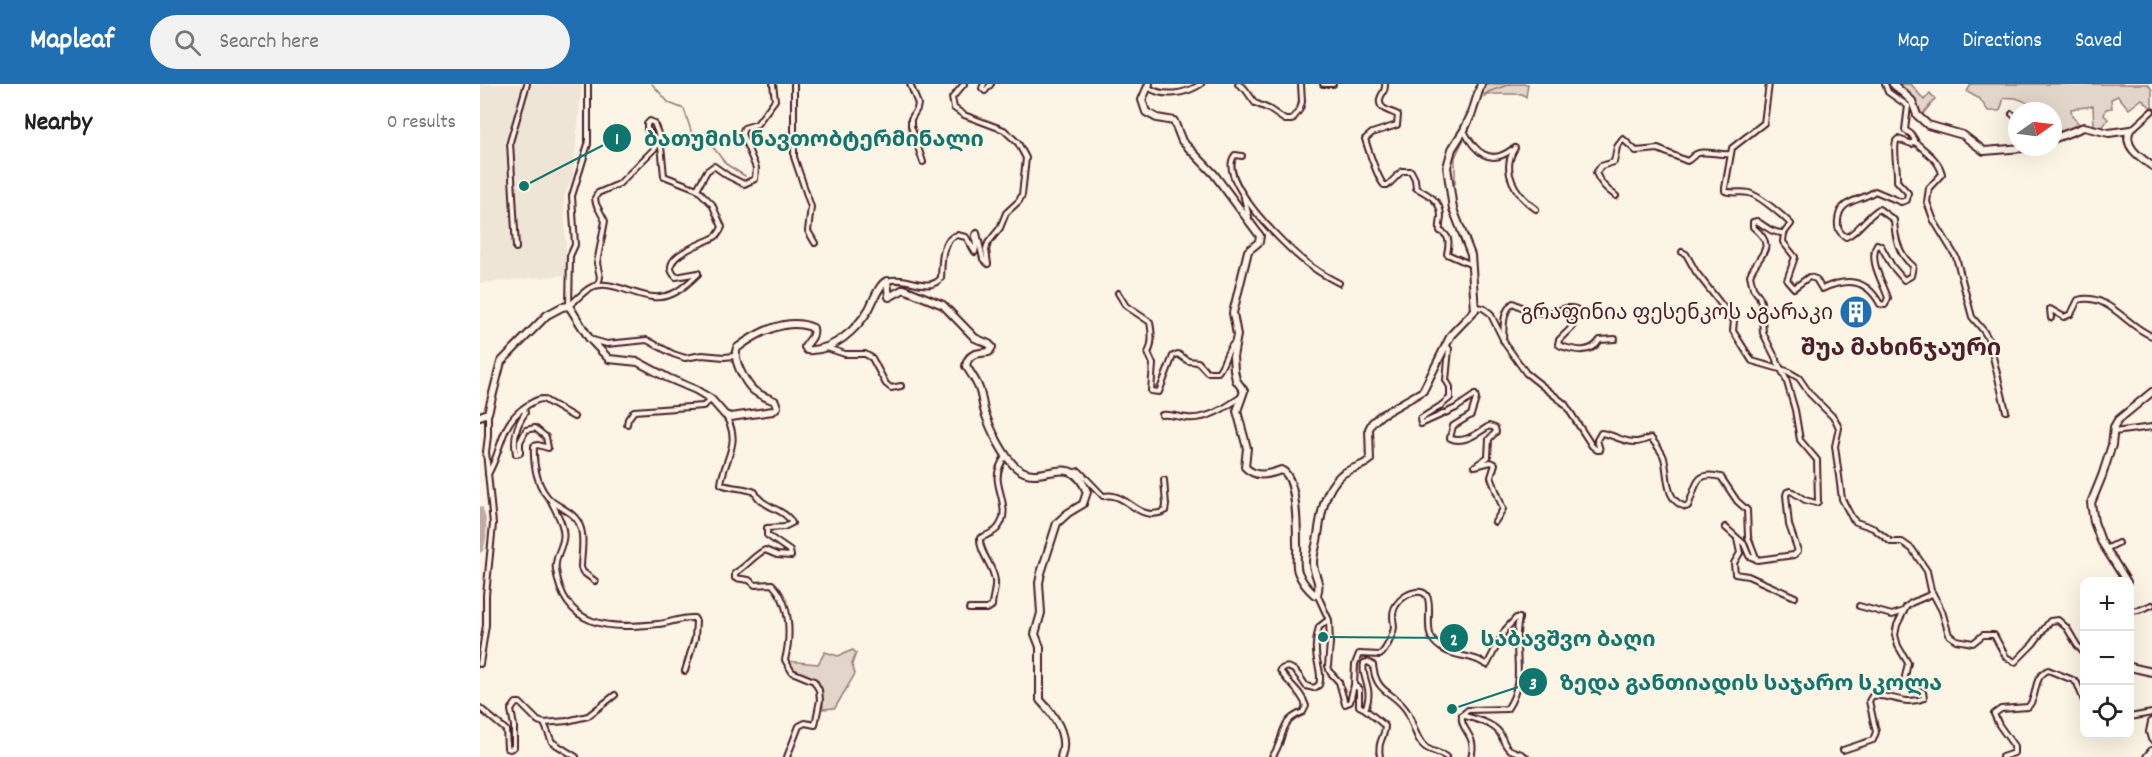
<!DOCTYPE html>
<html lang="en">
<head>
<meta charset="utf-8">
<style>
	body { margin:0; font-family:Dekko,"Noto Sans Georgian",sans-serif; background:#f2f2f2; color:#222 }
	.controls { position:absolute; right:18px; bottom:18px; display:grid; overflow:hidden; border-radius:12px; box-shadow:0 6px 24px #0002 }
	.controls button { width:54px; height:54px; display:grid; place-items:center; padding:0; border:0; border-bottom:2px solid #e0e0e0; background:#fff; color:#222; font:30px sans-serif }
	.compass { position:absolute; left:1528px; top:18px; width:54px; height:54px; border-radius:50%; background:#fff; box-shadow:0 6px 24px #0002; rotate:76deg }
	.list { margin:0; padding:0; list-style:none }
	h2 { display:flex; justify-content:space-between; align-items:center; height:78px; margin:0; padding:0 24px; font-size:26px }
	h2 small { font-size:20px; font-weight:400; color:#767676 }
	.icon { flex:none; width:33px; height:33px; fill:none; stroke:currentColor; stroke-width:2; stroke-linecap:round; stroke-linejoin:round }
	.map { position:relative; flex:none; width:1672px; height:673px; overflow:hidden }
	header { display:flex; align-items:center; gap:36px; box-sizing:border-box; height:84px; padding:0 30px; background:#1f6fb2; color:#fff }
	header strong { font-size:28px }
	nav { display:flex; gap:33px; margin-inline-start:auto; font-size:21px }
	.search { width:420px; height:54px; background:#f2f2f2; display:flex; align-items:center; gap:15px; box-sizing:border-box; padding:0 21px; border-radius:33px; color:#767676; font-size:22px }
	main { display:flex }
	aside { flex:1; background:#fff }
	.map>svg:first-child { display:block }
	.built { fill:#eee5d7 }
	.green { fill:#e2d5ca; stroke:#967a7a; stroke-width:1.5 }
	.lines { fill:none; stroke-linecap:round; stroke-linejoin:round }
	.stream { stroke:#917474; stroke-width:1.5 }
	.river { stroke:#c0aca5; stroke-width:7 }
	.street-casing { stroke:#4a1f2b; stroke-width:8 }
	.secondary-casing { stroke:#4a1f2b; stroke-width:10 }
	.street { stroke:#fcf5e5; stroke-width:4 }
	.secondary { stroke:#fcf5e5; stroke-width:6 }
	.labels { text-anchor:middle; stroke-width:4.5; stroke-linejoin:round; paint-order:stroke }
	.poi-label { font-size:21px; fill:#4a1f2b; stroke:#fcf5e5; text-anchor:end }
	.quarter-label { font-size:24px; font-weight:bold; fill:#4a1f2b; stroke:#fcf5e5 }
	.leader { fill:none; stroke:#0f766e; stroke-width:2 }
	.callout-dot { fill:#0f766e; stroke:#fcf5e5; stroke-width:2 }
	.mark-label { font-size:18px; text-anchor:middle; font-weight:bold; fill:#fff }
	.callout-label { font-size:22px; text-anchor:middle; font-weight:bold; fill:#0f766e; stroke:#fcf5e5; stroke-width:4.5; stroke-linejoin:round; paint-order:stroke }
</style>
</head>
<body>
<header>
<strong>Mapleaf</strong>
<div class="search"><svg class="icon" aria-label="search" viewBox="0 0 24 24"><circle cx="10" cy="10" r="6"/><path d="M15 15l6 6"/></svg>Search here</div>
<nav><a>Map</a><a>Directions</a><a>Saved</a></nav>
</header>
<main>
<aside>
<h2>Nearby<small>0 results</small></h2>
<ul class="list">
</ul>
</aside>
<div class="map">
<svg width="1672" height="673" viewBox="0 0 1672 673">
	<rect width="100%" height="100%" fill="#fcf5e5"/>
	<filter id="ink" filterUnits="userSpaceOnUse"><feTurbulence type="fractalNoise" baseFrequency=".0167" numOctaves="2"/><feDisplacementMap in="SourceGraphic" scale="12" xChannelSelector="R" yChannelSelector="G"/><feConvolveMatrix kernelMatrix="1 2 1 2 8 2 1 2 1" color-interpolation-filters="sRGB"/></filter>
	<g filter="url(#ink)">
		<path class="built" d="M0,0h102l-9,91 -9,22 3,78 -87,8z"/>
		<g class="green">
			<path d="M1003,0h45l-2,13 -4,-3h-43z"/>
			<path d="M1416,0h15l13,16 6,-7 5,6 -13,16 -9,-17z"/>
			<path d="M1491,0h177l4,6v19l-10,-10 -13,10 -11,-13 -7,3 1,9 -6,1 -2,6 4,4 -7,11 -7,-2 -1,-22 -22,3 1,7 9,10 -17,7 -11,-8v-14h-16c-9,-9 -20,-15 -33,-13l-4,13h-12l-8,-12 -13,-7z"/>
			<path d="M373,566l3,3 -4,11 3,10 -20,34 -12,1 -1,-19 -4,-9 -26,-9 -4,-11 30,3 7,-12 13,4z"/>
		</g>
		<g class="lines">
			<g class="stream">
				<path d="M172,0l17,19 15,6 9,28 20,10 13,17 19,12"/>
				<path d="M1004,13l4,-5 23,-8"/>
				<path d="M988,48l12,-29"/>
				<path d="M975,100v-27l9,-18"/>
			</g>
			<path class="river" d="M0,426c4,12 4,27 0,39"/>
			<g class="street-casing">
				<g id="street">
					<path d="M314,0v73l17,50 -3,24 7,12"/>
					<path d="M430,0l8,20 -1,5 -6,10v7l12,36"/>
					<path d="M504,0l-2,4 3,3 6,-7"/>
					<path d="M758,0l7,5 10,14 14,6 16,11h7l8,-11 2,-7 -1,-18"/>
					<path d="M843,0h10"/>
					<path d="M905,0c1,7 -3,8 -5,15 -2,11 11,12 18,16l-1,10 -25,8 -7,6c3,10 13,40 19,46h4l14,-14h9l4,8 1,9c12,6 25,13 25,28 0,6 -2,9 -1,15 11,5 9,13 7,23l25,11"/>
					<path d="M668,3c15,11 38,7 53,-3"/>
					<path d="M1532,30l5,4"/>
					<path d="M1651,46l21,-19"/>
					<path d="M984,47c11,21 26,35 47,19"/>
					<path d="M1434,57c11,10 25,19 28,33l-13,14 -2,14 7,19 22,36 16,60 11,13 6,10 17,71"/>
					<path d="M1035,64c-15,23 1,47 21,61"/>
					<path d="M762,72l-7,-1c-20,23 51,92 69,106 11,9 23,16 35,22"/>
					<path d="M217,105l10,-18 7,-5 14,10 16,8 11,-5 1,-11 -14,-34 2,-6 13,-4 18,-24 -2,-16"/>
					<path d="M1136,112c-9,-6 -16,-13 -20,-23l5,-7 13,-4 3,-15 6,-8 13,12 22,-2 29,12c5,-2 6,-7 12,-8 5,-2 23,2 31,1"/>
					<path d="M764,114l5,19"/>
					<path d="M1304,149l-1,9 12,15 -8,23 7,8 15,-11 7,2 6,10c24,-11 44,-11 58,15l5,1 3,-7c-5,-16 -20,-37 -11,-54l4,2 11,20 12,14 7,-4 2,-10c-15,-12 -18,-29 -19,-46l-15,-11c-12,7 -23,25 -33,28 -7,-5 -9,-8 -8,-17 2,-22 23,-18 37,-29l26,11 6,-2 1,-7 -11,-12c1,-13 -4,-28 -1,-40l2,-2 14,5 3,-4 -4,-6 -6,-4 3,-24 -20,-14 -3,-8"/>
					<path d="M36,164l-6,-106 17,-58"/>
					<path d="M1202,168l4,2 10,18 38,49 -1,10 19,30 35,10 12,7 11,16 25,25 4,9 -4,18 7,53 10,19 4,4 17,6 18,14h11l10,7 15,22 4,19 11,21 7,24 7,5 17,3 10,-8h11l12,22 9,5 18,-18 17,-23 8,-1 9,8 10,17 7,8"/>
					<path d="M407,197c22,-6 41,13 54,-3 1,-13 -1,-38 16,-43l9,2 9,15 1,-4 -1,-13 2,-2 6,26 5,5 -2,-14 2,-7 12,-15 6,-15 13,-12 3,-6 4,-37 -8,-15 -14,-13 -40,-15 -10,-7 -2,-10 12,-14"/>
					<path d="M118,201l2,-8 -3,-14 8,-42 -9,-17 -1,-6 3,-5 21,-9 37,-37v-5l-9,-13v-5l3,-3 4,2c8,17 8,34 10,53l33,13 15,15 10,23c-2,5 -4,9 -9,11 -12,6 -57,20 -37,39l22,-4"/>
					<path d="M638,209l8,13 24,16c2,10 3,22 -2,31l5,11 -2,27 8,1 14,-36 5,-2 10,7 10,1 9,10h11c8,-10 7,-20 17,-30"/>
					<path d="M89,222l1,-50 5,-11 -3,-49 16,-52v-60"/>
					<path d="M89,222c7,-6 14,-14 21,-18 24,-13 54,19 82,6 10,-4 18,-13 26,-20"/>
					<path d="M995,223l8,1 7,5 16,32 20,28 39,31 27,42 5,4h3l-3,-10 4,-7c11,1 24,10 35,9 5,0 10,-3 15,-4 4,6 11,13 13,20 5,19 0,42 22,49l2,-1c9,-20 6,-36 33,-29l16,24 10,9 1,27 9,23 37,-5 4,-4 -9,-26 -3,-30 1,-3 4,-1 14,9 11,3 2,-1 -1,-42 -17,-20 -5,-30 -9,-31 -23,-46 -2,-31 -2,-6 -6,-8 -3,-13c8,-21 29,-27 3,-48v-5l4,-1c9,6 17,13 27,12l7,-9c-8,-8 -31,-28 -42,-31 -8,-2 -16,1 -24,-2v-3l7,-40 32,-25 5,-39"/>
					<path d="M1571,234l-1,-9 14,8 7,-3 7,-14c30,-8 49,27 74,36"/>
					<path d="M113,256l14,4 40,-4 26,14 12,4 17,-3 22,2 11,-1"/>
					<path d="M1023,256c1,-14 -1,-28 10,-37 11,6 21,10 34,10 11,0 18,-8 29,-4l2,3c-4,17 -9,17 -19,28l-1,4 3,2c15,5 30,8 39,-6l15,-1"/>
					<path d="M966,261l3,4 -3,31 4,7v11l-11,9 -19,12 1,5 35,-16 19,-13"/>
					<path d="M347,264l18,6h20l7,4 14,26 5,4 10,-2"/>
					<path d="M995,311l1,4 -5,16 -18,11 -3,12c13,7 28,-5 39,-12l6,2 1,4 -7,7 -1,18 -13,9 16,-4 4,2 -4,13 12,32 -8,13"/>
					<path d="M44,324l1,5c-9,13 -12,25 -9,41l4,-1v-11l6,-12 9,-2 11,9 2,11 -10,-3 -4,1c-1,18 3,44 19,56 10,7 23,12 27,24 5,12 1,29 1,42l2,4 12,9"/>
					<path d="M245,331c18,28 -1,43 -4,69 11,5 22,3 34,8 6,16 30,16 37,31l-8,4 -17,1v7l23,16 1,5 -14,-1 -12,-5c-12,6 -19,17 -30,23v5l14,2 6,5 17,-1c19,19 19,52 13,76l7,12 22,9 5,9 1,10 -5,25 -10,-2 -6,3 -12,31"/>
					<path d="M682,331c9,-1 16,2 25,3 20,2 38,-10 54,-21"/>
					<path d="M147,340l1,-5 6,-8 69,-5 8,-6"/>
					<path d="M1634,348l38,-5"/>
					<path d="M592,389l7,-2 24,25c3,0 7,-1 10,0 18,3 27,26 52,15l1,-6 -2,-25"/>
					<path d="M8,390c15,-25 11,-49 37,-67 6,-4 11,-8 18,-8l31,18"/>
					<path d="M71,417c5,11 15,26 12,39 -2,10 -9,19 -7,30 8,59 55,59 102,54 12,-1 24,-7 36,-6l2,3 -1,17 -10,33"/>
					<path d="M1245,443l19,17 5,12 7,3"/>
					<path d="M1257,455l3,14 -6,10 1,11 13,2 47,21"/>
					<path d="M1626,465l12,-6"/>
					<path d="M837,510l12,26 1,23 -2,23 2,6 9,10 6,22 5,-2 4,-17 5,4v17l6,3c10,-21 -5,-31 -1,-46l4,-1 5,3c3,31 22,25 35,48 5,10 8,27 17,34 6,5 15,5 21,10"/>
					<path d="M1379,522l33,9 12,-4"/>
					<path d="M489,525h18l5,-3c0,-8 4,-17 3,-25 -1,-15 -16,-28 -15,-43 5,-2 13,-5 17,-9 13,-15 3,-32 1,-47 -2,-10 3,-19 8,-27"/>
					<path d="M1650,527l9,-1 13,-5"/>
					<path d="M0,580l6,-39v-30l7,-71 -7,-72 2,-16v-23"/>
					<path d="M874,601l1,-21 4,-10 21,1c6,-5 13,-20 14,-28 0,-1 -1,-9 -1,-10 -1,-12 11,-23 23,-25 22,-3 8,30 15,45 9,17 28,17 44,22 4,1 8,4 12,6l18,-35 11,-12h3"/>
					<path d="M0,624l26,22 1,18 3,1 4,-2v-21l-3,-16 5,-7h4l18,18 6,2 23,-2 21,-5 27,-21"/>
					<path d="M885,625l20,17c0,12 -8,14 -5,31"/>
					<path d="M982,631l6,-5 39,-1c21,-30 4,-58 12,-91"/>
					<path d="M1650,633l22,-4"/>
					<path d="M64,639l8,19 24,15"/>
					<path d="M1363,666l30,-10 3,-8 -7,-31 3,-5c18,-3 32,11 52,2l-1,-6 -12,-5 -7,-6 4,-18 -10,-17 -3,-11 2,-10 9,-18 5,-4 21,-9"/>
					<path d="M792,673c15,-20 4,-34 31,-45l3,-6c-5,-16 -19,-23 -26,-36 12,-9 20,7 26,16l8,2 5,-3c4,-11 -3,-22 -3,-34 -1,-8 1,-16 3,-24l9,-7"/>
					<path d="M991,673c7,-22 -12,-27 -9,-42 12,4 29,7 37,17 4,5 4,12 10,17 6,4 12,3 17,8"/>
					<path d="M1522,673l12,-4v-7l-15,-21 -5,-11 7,-5 27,-2c11,-11 3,-28 20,-37l25,10 4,3 7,18"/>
				</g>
			</g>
			<g class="secondary-casing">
				<g id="secondary">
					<path d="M669,0l-7,16 4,12 11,6 17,3 8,20 32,33 46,62 -1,6 -11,9 -15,62 4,22 -4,22 1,13 2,10 8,11 -7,20 10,37 -2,19c11,11 22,8 36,3 16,5 16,59 16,74 1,9 -2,20 1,28 3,8 10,17 17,23l2,-1c5,-12 -4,-20 -4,-31 0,-10 4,-18 5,-28 3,-20 6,-45 23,-60 9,-7 21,-8 29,-15l-1,-31 3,-6 9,-8 42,-24 28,-56 24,-25 -4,-55 -18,-46 -6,-42 5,-18 12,-19 8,-17 9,-29"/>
					<path d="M1413,0l19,17 5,14 11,10 35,10 21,16 52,-4"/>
					<path d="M1573,55l31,-12 25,6 21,-3c-8,16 11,28 22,36"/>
					<path d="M0,332l8,-3 13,-51 46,-47 15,-8 7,-1 20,32 20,21 29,3 30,16 28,12 15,9 14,16 6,2 42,-6 4,-4 -2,-6c-7,-3 -17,-6 -23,-12 -8,-9 -20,-30 -15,-41 20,-15 51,-32 76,-20 2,9 -4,12 -8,19l2,3c26,2 50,-21 62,-41 5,-9 10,-25 18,-28l2,16 15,-8 39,16 32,33 14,6 3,3 -3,5c-11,1 -21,1 -23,14 4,6 9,13 12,20 4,8 4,18 7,27 5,15 19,45 32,55 26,20 52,-20 70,24l-4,12 -15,9 -11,10 -16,50 -2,10 2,30 -6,21 5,13v53c14,15 29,35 21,57"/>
					<path d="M1647,498l-26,-41 -7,-19 -3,-19 11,-27 10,-31 2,-18 4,-7 34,-28"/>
					<path d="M1650,583l22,5"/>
					<path d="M1672,638l-2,10 2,7"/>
					<path d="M1667,673l5,-6"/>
				</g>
			</g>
			<use href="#street" class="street"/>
			<use href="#secondary" class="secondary"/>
		</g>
	</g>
	<defs>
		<g id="building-disc" transform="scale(1.725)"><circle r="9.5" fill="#1f6fb2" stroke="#fcf5e5"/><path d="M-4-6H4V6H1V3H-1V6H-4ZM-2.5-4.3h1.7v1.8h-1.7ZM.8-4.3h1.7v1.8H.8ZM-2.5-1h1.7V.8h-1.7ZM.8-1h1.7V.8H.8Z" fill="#fff"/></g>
	</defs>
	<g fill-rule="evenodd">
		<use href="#building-disc" x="1376" y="228"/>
	</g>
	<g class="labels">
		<g class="poi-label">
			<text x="1353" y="235">გრაფინია ფესენკოს აგარაკი</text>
		</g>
		<g class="quarter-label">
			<text x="1421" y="271">შუა მახინჯაური</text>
		</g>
	</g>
	<path class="leader" d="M44 102L137 54M843 553L974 554M972 625L1053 598"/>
	<g class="callout-dot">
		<circle cx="44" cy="102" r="6"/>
		<circle cx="843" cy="553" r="6"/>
		<circle cx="972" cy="625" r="6"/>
		<circle cx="137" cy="54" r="15"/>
		<circle cx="974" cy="554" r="15"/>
		<circle cx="1053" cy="598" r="15"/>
	</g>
	<g class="mark-label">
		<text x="137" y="60">1</text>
		<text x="974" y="561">2</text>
		<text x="1053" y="605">3</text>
	</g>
	<g class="callout-label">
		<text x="334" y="62">ბათუმის ნავთობტერმინალი</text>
		<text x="1088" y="562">საბავშვო ბაღი</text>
		<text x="1271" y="606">ზედა განთიადის საჯარო სკოლა</text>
	</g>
</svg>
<div class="controls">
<button>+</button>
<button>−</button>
<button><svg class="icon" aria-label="locate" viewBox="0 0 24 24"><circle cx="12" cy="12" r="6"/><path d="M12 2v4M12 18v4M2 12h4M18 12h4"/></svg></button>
</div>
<svg class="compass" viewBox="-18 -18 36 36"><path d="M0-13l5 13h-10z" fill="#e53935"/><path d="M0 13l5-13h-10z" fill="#767676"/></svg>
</div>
</main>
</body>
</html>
